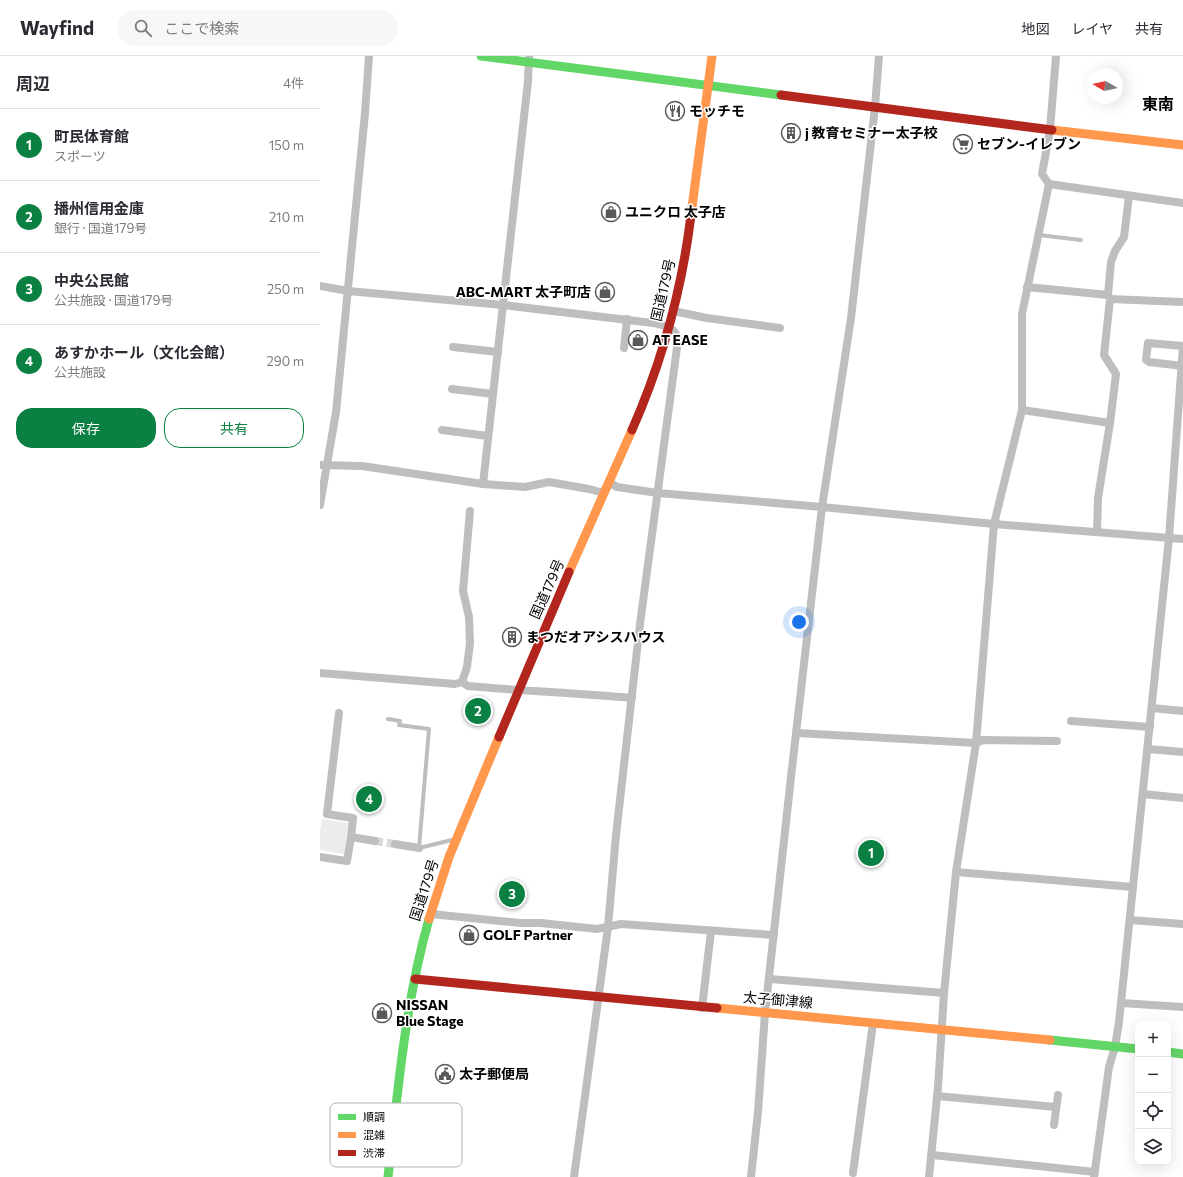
<!DOCTYPE html>
<html lang="ja">
<head>
<meta charset="utf-8">
<style>
	body { margin:0; font-family:Commissioner,"Noto Sans JP",sans-serif; background:#f7f7f7; color:#2b2b33 }
	.controls { position:absolute; right:12px; bottom:12px; display:grid; overflow:hidden; border-radius:8px; box-shadow:0 4px 16px #0002 }
	.controls button { width:36px; height:36px; display:grid; place-items:center; padding:0; border:0; border-bottom:1px solid #e1e1e2; background:#fff; color:#2b2b33; font:20px sans-serif }
	.compass { position:absolute; left:767px; top:12px; width:36px; height:36px; border-radius:50%; background:#fff; box-shadow:0 4px 16px #0002; rotate:279deg }
	.you { position:absolute; left:479px; top:566px; width:14px; height:14px; margin:-10px; border:3px solid #fff; border-radius:50%; background:#1a73e8; box-shadow:0 0 0 6px #1a73e833 }
	.badge { display:grid; place-items:center; width:26px; height:26px; border-radius:50%; background:#0b8043; color:#fff; font-size:13px; font-weight:700 }
	.pin { position:absolute; translate:-50% -50%; border:2px solid #fff; box-shadow:0 1px 4px #0006 }
	.list { margin:0; padding:0; list-style:none }
	h2 { display:flex; justify-content:space-between; align-items:center; height:52px; margin:0; padding:0 16px; font-size:17px }
	h2 small { font-size:13px; font-weight:400; color:#7c7c81 }
	.list li { display:grid; grid-template-columns:26px 1fr auto; gap:12px; align-items:center; box-sizing:border-box; height:72px; padding:0 16px; border-top:1px solid #e1e1e2 }
	.list b { display:block; font-size:15px; white-space:nowrap }
	.list p { margin:0; font-size:13px; white-space:nowrap; color:#7c7c81 }
	.list em { font-size:13px; font-style:normal; color:#7c7c81 }
	.actions { display:flex; gap:8px; padding:12px 16px }
	.actions a { flex:1; padding:9px 0; border:1px solid #0b8043; border-radius:16px; text-align:center; font-size:14px; color:#0b8043 }
	.actions .main { background:#0b8043; color:#fff }
	.icon { flex:none; width:22px; height:22px; fill:none; stroke:currentColor; stroke-width:2; stroke-linecap:round; stroke-linejoin:round }
	.map { position:relative; flex:none; width:863px; height:1121px; overflow:hidden }
	header { display:flex; align-items:center; gap:24px; box-sizing:border-box; height:56px; padding:0 20px; background:#fff; border-bottom:1px solid #e1e1e2 }
	header strong { font-size:19px }
	nav { display:flex; gap:22px; margin-inline-start:auto; font-size:14px }
	.search { width:280px; height:36px; background:#f7f7f7; display:flex; align-items:center; gap:10px; box-sizing:border-box; padding:0 14px; border-radius:16px; color:#7c7c81; font-size:15px }
	main { display:flex }
	aside { flex:1; background:#fff }
	.map>svg:first-child { display:block }
	.green { fill:#ececec }
	.lines { fill:none; stroke-linecap:round; stroke-linejoin:round }
	.street-tunnel { stroke:#d9d9d9; stroke-width:8; stroke-dasharray:8 4; stroke-linecap:butt }
	.lane { stroke:#bebebe; stroke-width:4 }
	.street { stroke:#bebebe; stroke-width:8 }
	.fast { stroke:#63d668; stroke-width:9 }
	.slow { stroke:#ff974d; stroke-width:9 }
	.jam { stroke:#b3261e; stroke-width:9 }
	.labels { text-anchor:middle; stroke-width:3; stroke-linejoin:round; paint-order:stroke }
	.poi-label { font-size:14px; font-weight:bold; fill:#000; stroke:#fff; text-anchor:start }
	.street-label { font-size:14px; fill:#000; stroke:#fff }
	.quarter-label { font-size:16px; font-weight:bold; fill:#000; stroke:#fff }
	.key { fill:#fff; stroke:#b2b2b2; stroke-width:1 }
	.key-label { font-size:11px; fill:#000 }
</style>
</head>
<body>
<header>
<strong>Wayfind</strong>
<div class="search"><svg class="icon" aria-label="search" viewBox="0 0 24 24"><circle cx="10" cy="10" r="6"/><path d="M15 15l6 6"/></svg>ここで検索</div>
<nav><a>地図</a><a>レイヤ</a><a>共有</a></nav>
</header>
<main>
<aside>
<h2>周辺<small>4件</small></h2>
<ul class="list">
<li><span class="badge">1</span><div><b>町民体育館</b><p>スポーツ</p></div><em>150 m</em></li>
<li><span class="badge">2</span><div><b>播州信用金庫</b><p>銀行 · 国道179号</p></div><em>210 m</em></li>
<li><span class="badge">3</span><div><b>中央公民館</b><p>公共施設 · 国道179号</p></div><em>250 m</em></li>
<li><span class="badge">4</span><div><b>あすかホール（文化会館）</b><p>公共施設</p></div><em>290 m</em></li>
</ul>
<div class="actions"><a class="main">保存</a><a>共有</a></div>
</aside>
<div class="map">
<svg width="863" height="1121" viewBox="0 0 863 1121">
	<rect width="100%" height="100%" fill="#fff"/>
	<path class="green" d="M2,763l26,4 -4,31 -24,-4v-18z"/>
	<g class="lines">
		<path class="street-tunnel" d="M55,785l20,3"/>
		<g class="lane">
			<path d="M719,179l42,5"/>
			<path d="M68,663l12,2 -1,4 30,4 -10,119 33,-8"/>
		</g>
		<g class="street">
			<path d="M729,128l134,19"/>
			<path d="M0,230l28,5 155,14 150,18c11,2 23,4 25,17l-38,284 -24,211 -8,92 -34,250"/>
			<path d="M707,231l81,8"/>
			<path d="M790,243l73,3"/>
			<path d="M353,255l34,7 73,10"/>
			<path d="M863,290l-35,-3 -2,17 3,2 34,4"/>
			<path d="M133,291l45,5"/>
			<path d="M304,292l3,-29"/>
			<path d="M132,333l41,5"/>
			<path d="M702,354l88,13"/>
			<path d="M122,374l46,6"/>
			<path d="M0,409l42,1 121,18 42,3 24,-5 40,7 15,4"/>
			<path d="M289,426l8,5 41,6 164,14 172,17 189,15"/>
			<path d="M163,428l45,-403 1,-25"/>
			<path d="M0,449l16,-93 29,-299 4,-57"/>
			<path d="M777,476l1,-34 12,-75 6,-49 -12,-19 6,-56 -2,-4 3,-33 4,-11 9,-14 5,-41"/>
			<path d="M0,617l135,11 7,-2 5,-15 3,-24 -1,-26 -6,-26 7,-80"/>
			<path d="M142,626l6,4c55,5 109,7 164,12"/>
			<path d="M832,652l31,3"/>
			<path d="M19,657l-12,101 26,4 -2,19"/>
			<path d="M751,665l79,6"/>
			<path d="M477,677l179,10 7,-3 74,1"/>
			<path d="M828,693l35,3"/>
			<path d="M823,738l40,4"/>
			<path d="M75,788l24,4"/>
			<path d="M0,801l27,4 4,-24 24,4"/>
			<path d="M636,816l177,15"/>
			<path d="M111,858l90,9h20l56,6 24,-5 153,11"/>
			<path d="M810,864l53,4"/>
			<path d="M450,923l174,14"/>
			<path d="M801,947l62,4"/>
			<path d="M382,952l9,-77"/>
			<path d="M617,1040l119,11"/>
			<path d="M734,1069l4,-30"/>
			<path d="M612,1099l163,17"/>
			<path d="M533,1117l20,-150"/>
			<path d="M431,1121l7,-65 7,-99 26,-236 31,-270 29,-189 24,-211 4,-51"/>
			<path d="M609,1121l9,-90 6,-94 12,-121 20,-129 18,-219 28,-114v-96l27,-130 -7,-10 8,-44 6,-74"/>
			<path d="M774,1121l15,-110 6,-20 4,-25 50,-484 14,-192"/>
		</g>
		<g class="fast">
			<path d="M161,0l300,39"/>
			<path d="M730,984l88,9"/>
			<path d="M848,996l15,2"/>
			<path d="M68,1121c10,-86 17,-174 41,-258"/>
		</g>
		<g class="slow">
			<path d="M732,74l131,15"/>
			<path d="M371,159l21,-159"/>
			<path d="M249,516l63,-142"/>
			<path d="M109,863l20,-62 50,-120"/>
			<path d="M397,952l333,32"/>
		</g>
		<g class="jam">
			<path d="M461,39l271,35"/>
			<path d="M312,374c30,-68 50,-141 59,-215"/>
			<path d="M179,681l70,-165"/>
			<path d="M95,923l302,29"/>
		</g>
	</g>
	<defs>
		<g id="restaurant-ring" transform="scale(1)"><circle r="9.5" fill="#fff" stroke="#595959" stroke-width="1.5"/><path d="M-5-6h1v4h1v-4h1v4h1v-4h1v5L-1.5 .5V6h-2V.5L-5-1ZM5-6V6H3V1.5H1.5Q1.5-4 5-6Z" fill="#595959"/></g>
		<g id="building-ring" transform="scale(1)"><circle r="9.5" fill="#fff" stroke="#595959" stroke-width="1.5"/><path d="M-4-6H4V6H1V3H-1V6H-4ZM-2.5-4.3h1.7v1.8h-1.7ZM.8-4.3h1.7v1.8H.8ZM-2.5-1h1.7V.8h-1.7ZM.8-1h1.7V.8H.8Z" fill="#595959"/></g>
		<g id="supermarket-ring" transform="scale(1)"><circle r="9.5" fill="#fff" stroke="#595959" stroke-width="1.5"/><path d="M-6-5.5h2.5l.6 2H6L4.5 2H-2.5L-4.4-4H-6ZM-1.5 3.2a1.3 1.3 0 1 0 .1 0ZM3 3.2a1.3 1.3 0 1 0 .1 0Z" fill="#595959"/></g>
		<g id="shop-ring" transform="scale(1)"><circle r="9.5" fill="#fff" stroke="#595959" stroke-width="1.5"/><path d="M-5-2.5h2.3a2.7 3.5 0 0 1 5.4 0H5L5.5 6h-11ZM-1.5-2.5h3a1.5 2.3 0 0 0-3 0Z" fill="#595959"/></g>
		<g id="civic-ring" transform="scale(1)"><circle r="9.5" fill="#fff" stroke="#595959" stroke-width="1.5"/><path d="M-.6-6.5H3V-4.5H.6V-3L4-1V1h2V6H-6V1h2V-1L-.6-3ZM-1.2 2.5V6h2.4V2.5Z" fill="#595959"/></g>
	</defs>
	<g fill-rule="evenodd">
		<use href="#restaurant-ring" x="355" y="55"/>
		<use href="#building-ring" x="471" y="77"/>
		<use href="#supermarket-ring" x="643" y="88"/>
		<use href="#shop-ring" x="291" y="156"/>
		<use href="#shop-ring" x="285" y="236"/>
		<use href="#shop-ring" x="318" y="284"/>
		<use href="#building-ring" x="192" y="581"/>
		<use href="#shop-ring" x="149" y="879"/>
		<use href="#shop-ring" x="62" y="957"/>
		<use href="#civic-ring" x="125" y="1018"/>
	</g>
	<g class="labels">
		<g class="poi-label">
			<text x="369" y="60">モッチモ</text>
			<text x="485" y="82">j 教育セミナー太子校</text>
			<text x="657" y="93">セブン-イレブン</text>
			<text x="305" y="161">ユニクロ 太子店</text>
			<text x="271" y="241" text-anchor="end">ABC-MART 太子町店</text>
			<text x="332" y="289">AT EASE</text>
			<text x="206" y="586">まつだオアシスハウス</text>
			<text x="163" y="884">GOLF Partner</text>
			<text x="76" y="954">NISSAN<tspan x="76" dy="16">Blue Stage</tspan></text>
			<text x="139" y="1023">太子郵便局</text>
		</g>
		<g class="street-label">
			<text transform="translate(343 234) rotate(-77)" y="5">国道179号</text>
			<text transform="translate(227 533) rotate(-66)" y="5">国道179号</text>
			<text transform="translate(104 834) rotate(-72)" y="5">国道179号</text>
			<text transform="translate(458 944) rotate(5)" y="5">太子御津線</text>
		</g>
		<g class="quarter-label">
			<text x="838" y="54">東南</text>
		</g>
	</g>
	<rect x="10" y="1047" width="132" height="64" rx="6" class="key"/>
	<rect x="18" y="1058" width="18" height="6" fill="#63d668"/>
	<rect x="18" y="1076" width="18" height="6" fill="#ff974d"/>
	<rect x="18" y="1094" width="18" height="6" fill="#b3261e"/>
	<g class="key-label">
		<text x="43" y="1065">順調</text>
		<text x="43" y="1083">混雑</text>
		<text x="43" y="1101">渋滞</text>
	</g>
</svg>
<div class="controls">
<button>+</button>
<button>−</button>
<button><svg class="icon" aria-label="locate" viewBox="0 0 24 24"><circle cx="12" cy="12" r="6"/><path d="M12 2v4M12 18v4M2 12h4M18 12h4"/></svg></button>
<button><svg class="icon" aria-label="layers" viewBox="0 0 24 24"><path d="M12 4l9 5-9 5-9-5zM3 14l9 5 9-5"/></svg></button>
</div>
<svg class="compass" viewBox="-18 -18 36 36"><path d="M0-13l5 13h-10z" fill="#e53935"/><path d="M0 13l5-13h-10z" fill="#7c7c81"/></svg>
<div class="you"></div>
<div class="pin badge" style="left:551px;top:797px">1</div>
<div class="pin badge" style="left:158px;top:655px">2</div>
<div class="pin badge" style="left:192px;top:838px">3</div>
<div class="pin badge" style="left:49px;top:743px">4</div>
</div>
</main>
</body>
</html>
